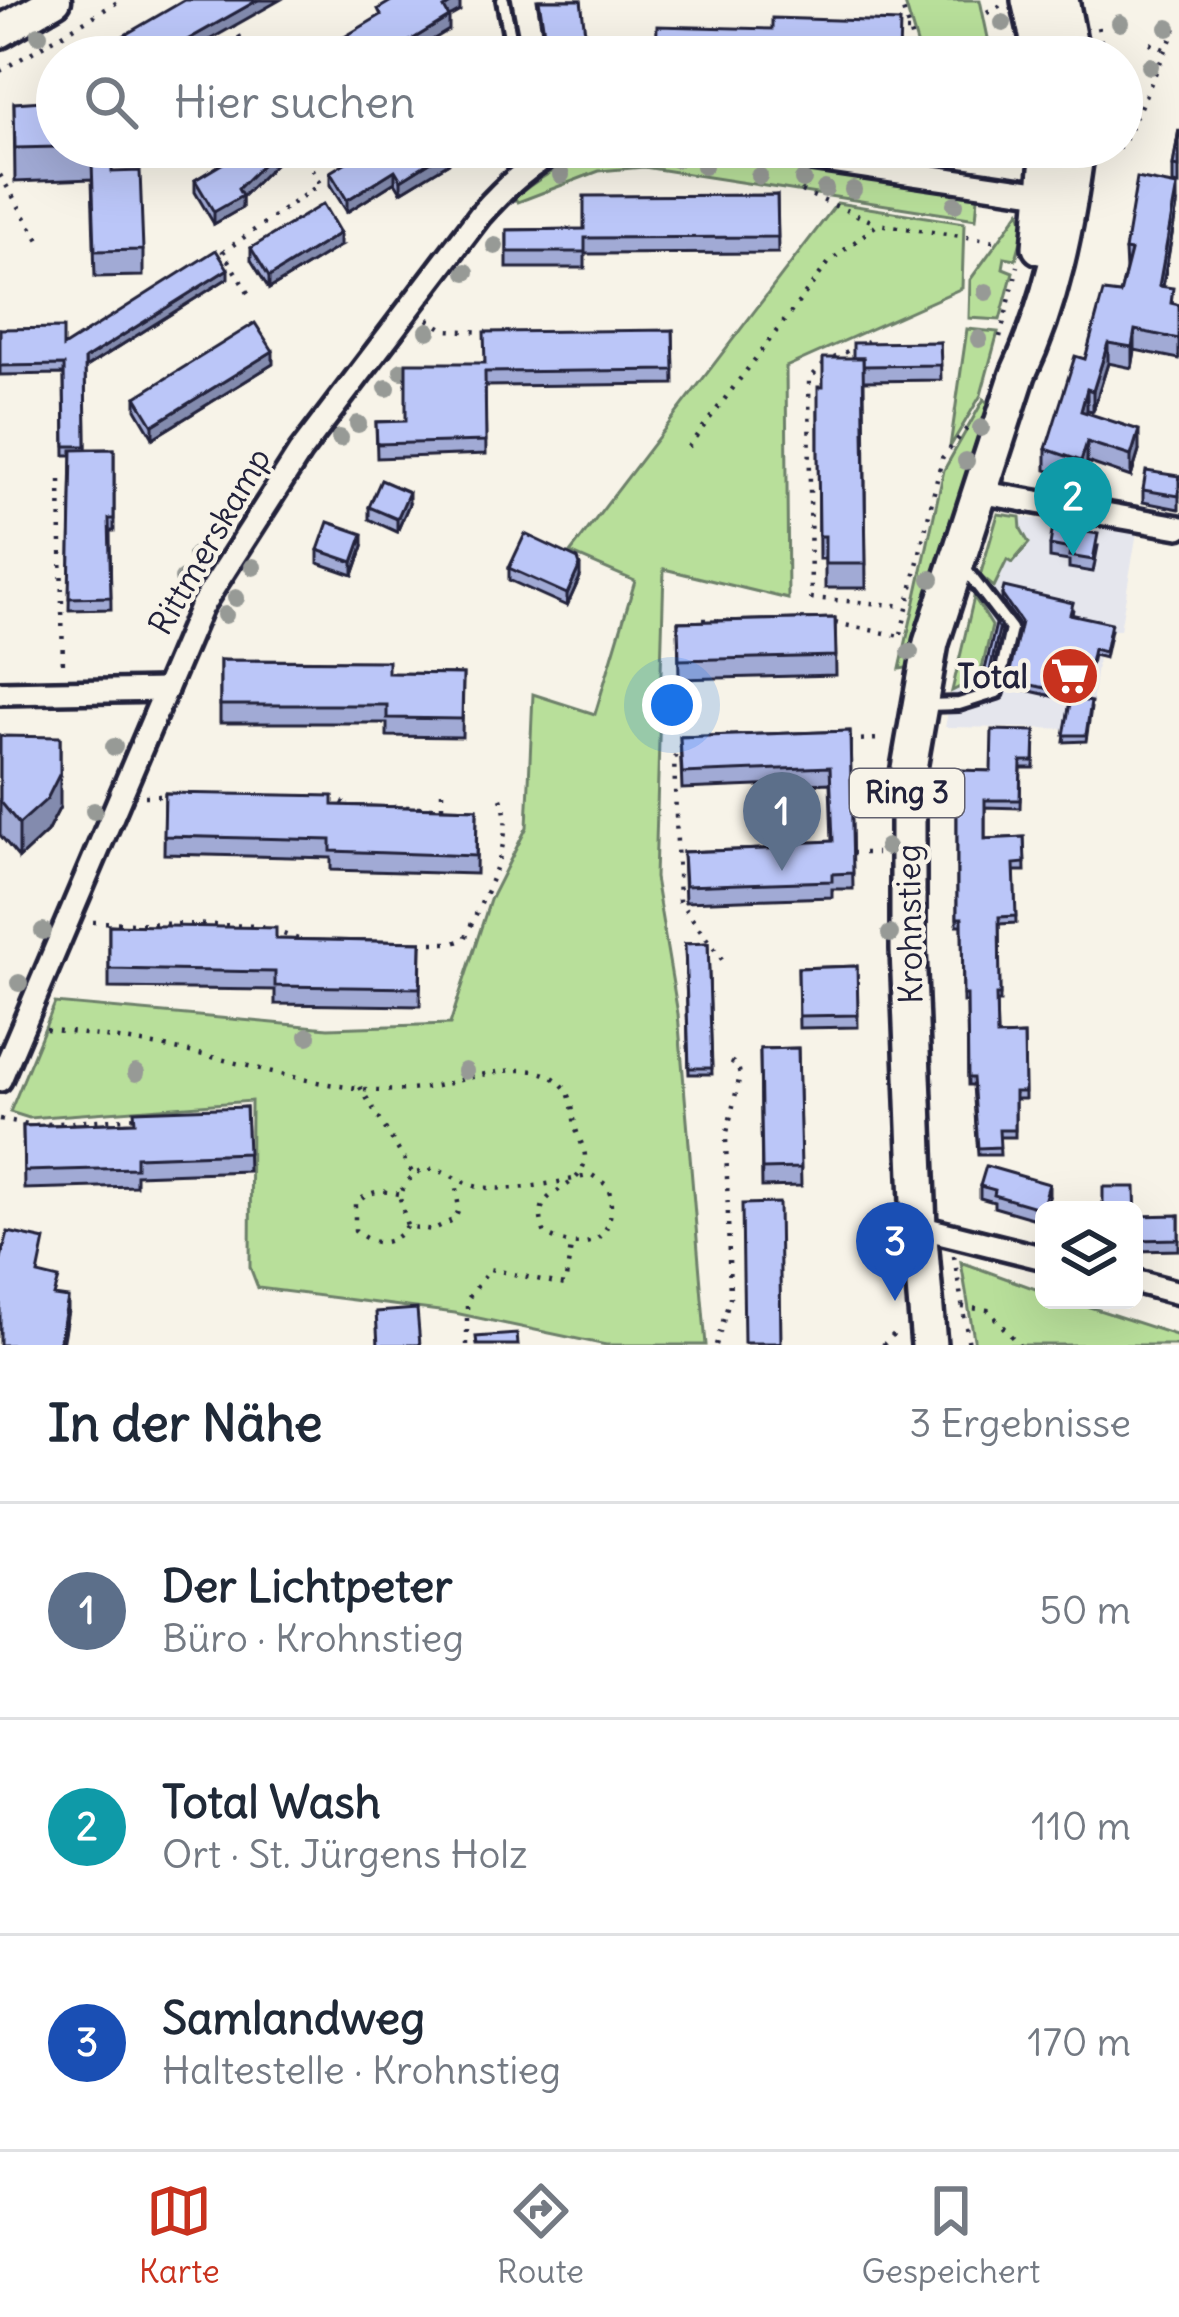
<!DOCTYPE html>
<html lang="de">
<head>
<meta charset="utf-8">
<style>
	body { margin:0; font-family:Delius,sans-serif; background:#f6f6f7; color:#1f2937 }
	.controls { position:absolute; right:36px; bottom:36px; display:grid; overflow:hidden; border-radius:18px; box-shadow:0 12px 48px #0002 }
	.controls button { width:108px; height:108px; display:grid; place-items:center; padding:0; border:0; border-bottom:3px solid #e0e1e3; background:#fff; color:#1f2937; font:60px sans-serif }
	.you { position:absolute; left:672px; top:705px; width:42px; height:42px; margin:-30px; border:9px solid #fff; border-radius:50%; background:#1a73e8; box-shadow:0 0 0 18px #1a73e833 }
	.badge { display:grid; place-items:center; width:78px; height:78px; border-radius:50%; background:#c8321e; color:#fff; font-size:39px; font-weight:700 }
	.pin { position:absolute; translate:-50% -99px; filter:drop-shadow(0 3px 6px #0008) }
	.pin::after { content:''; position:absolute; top:63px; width:42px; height:36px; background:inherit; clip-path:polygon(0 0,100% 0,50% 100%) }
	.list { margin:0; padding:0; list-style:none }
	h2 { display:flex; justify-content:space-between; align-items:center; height:156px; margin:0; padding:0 48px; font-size:51px }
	h2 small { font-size:39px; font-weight:400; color:#747a83 }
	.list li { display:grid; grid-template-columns:78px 1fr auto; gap:36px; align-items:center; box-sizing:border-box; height:216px; padding:0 48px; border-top:3px solid #e0e1e3 }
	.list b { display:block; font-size:45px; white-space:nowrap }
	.list p { margin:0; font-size:39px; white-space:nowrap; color:#747a83 }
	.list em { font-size:39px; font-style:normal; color:#747a83 }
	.icon { flex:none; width:66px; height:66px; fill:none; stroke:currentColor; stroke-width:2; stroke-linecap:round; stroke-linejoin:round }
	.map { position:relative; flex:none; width:1179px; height:1345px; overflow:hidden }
	.search { position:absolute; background:#fff; box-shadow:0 12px 48px #0002; left:36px; right:36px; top:36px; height:132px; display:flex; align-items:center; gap:30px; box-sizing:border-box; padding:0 42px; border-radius:66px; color:#747a83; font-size:45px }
	.sheet { height:804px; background:#fff }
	nav { display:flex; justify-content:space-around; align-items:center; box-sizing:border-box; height:168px; border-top:3px solid #e0e1e3; background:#fff; font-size:33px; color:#747a83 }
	nav a { display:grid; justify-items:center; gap:6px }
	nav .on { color:#c8321e }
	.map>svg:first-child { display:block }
	.built { fill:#e5e6ed }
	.green { fill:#b8df9a; stroke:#6d806a; stroke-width:3 }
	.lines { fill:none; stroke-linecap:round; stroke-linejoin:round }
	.lane-casing { stroke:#22223b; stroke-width:20 }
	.street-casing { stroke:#22223b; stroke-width:30 }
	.secondary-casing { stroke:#22223b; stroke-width:39 }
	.primary-casing { stroke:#22223b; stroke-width:42 }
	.path { stroke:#22223b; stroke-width:4.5; stroke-dasharray:3 9; stroke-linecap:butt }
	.lane { stroke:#f7f3e8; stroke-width:10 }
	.street { stroke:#f7f3e8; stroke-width:21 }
	.secondary { stroke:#f7f3e8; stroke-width:30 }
	.primary { stroke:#f7f3e8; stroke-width:33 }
	.tree { fill:#979a96 }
	.wall { fill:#a1aad5; stroke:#22223b; stroke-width:3 }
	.shaded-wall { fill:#838bae; stroke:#22223b; stroke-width:3 }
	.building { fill:#bbc6f8; stroke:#22223b; stroke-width:3 }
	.labels { text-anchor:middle; stroke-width:9; stroke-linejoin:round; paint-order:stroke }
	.shield { fill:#f7f3e8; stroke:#62616f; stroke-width:3 }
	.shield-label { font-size:30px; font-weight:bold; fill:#22223b }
	.street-label { font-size:33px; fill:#22223b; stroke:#f7f3e8 }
	.poi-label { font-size:33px; font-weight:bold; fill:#22223b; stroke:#f7f3e8; text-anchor:end }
</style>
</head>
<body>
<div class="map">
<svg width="1179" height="1345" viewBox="0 0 1179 1345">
	<rect width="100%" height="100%" fill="#f7f3e8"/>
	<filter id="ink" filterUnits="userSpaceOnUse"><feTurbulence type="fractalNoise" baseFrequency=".00833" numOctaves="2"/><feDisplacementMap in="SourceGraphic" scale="24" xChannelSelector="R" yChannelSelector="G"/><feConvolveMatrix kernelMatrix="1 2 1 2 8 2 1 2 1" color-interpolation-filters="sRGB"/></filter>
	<g filter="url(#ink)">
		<path class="built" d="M998,514l139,18 -17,98h-9l-6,28 -7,-1 -9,72 -144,-2 17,-85z"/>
		<g class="green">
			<path d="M904,0h76l12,57h-71z"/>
			<path d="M645,148l32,1 301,48 -2,22 -332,-52 -45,4 -81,31 -4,-4c44,-36 75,-46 131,-50z"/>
			<path d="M837,203l127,20 -2,65 -176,79 2,232 -124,-30 -9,309 23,136 28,331h-100l-151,-32 -197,-25 -8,-21 1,-166 -222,17 -19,-6 45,-109 273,25 122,-4 40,-124 37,-73 6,-133 62,20 40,-133 -65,-28z"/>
			<path d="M1020,211l5,15 -9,33 -11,-2 -2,11 10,4 -13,48 -31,-2 1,-38z"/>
			<path d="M967,329l31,3 -17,63 -31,52z"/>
			<path d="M984,399l9,9 -80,259 -13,2 44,-199z"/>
			<path d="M998,514l22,3 1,12 8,14 -17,20 -5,-3 -13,27 -14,-11z"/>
			<path d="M974,597l18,29 -12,51 -28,14z"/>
			<path d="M961,1262l83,30v8h24l111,36v9h-204z"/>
		</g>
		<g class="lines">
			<g class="lane-casing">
				<g id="lane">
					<path d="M503,0l11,57"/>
					<path d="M927,705l32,-1 38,-12 14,-63 -49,-64"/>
				</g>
			</g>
			<g class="street-casing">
				<g id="street">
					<path d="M730,147l326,48"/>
					<path d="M979,492l200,35"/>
					<path d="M0,693l166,-3"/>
					<path d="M0,1080l201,-473 99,-155 180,-237c26,-29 50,-52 86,-68"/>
					<path d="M919,1227l125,31"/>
					<path d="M1134,1281l45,12"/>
				</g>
			</g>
			<g class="secondary-casing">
				<path id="secondary" d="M0,32l55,-32"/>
			</g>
			<g class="primary-casing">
				<g id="primary">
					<path d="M1029,0l13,57"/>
					<path d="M1061,0l11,57"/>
					<path d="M1040,247l9,-100"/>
					<path d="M929,1345l-10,-118 -11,-278v-175l23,-131 87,-269c34,-73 49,-147 59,-227"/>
				</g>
			</g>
			<g class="path">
				<path d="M900,0l17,57"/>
				<path d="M987,13l16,-9"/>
				<path d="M233,25l18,32"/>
				<path d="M1098,27l5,24"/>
				<path d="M894,31h15"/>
				<path d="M1150,43l16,7"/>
				<path d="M0,71l121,-71"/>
				<path d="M1106,150l16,-3 57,-126"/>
				<path d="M0,175l39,65"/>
				<path d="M801,191l77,33"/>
				<path d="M248,293l-25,-41 97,-68 -20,-37"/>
				<path d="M428,319l17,11 41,2"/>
				<path d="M1000,337l18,-71"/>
				<path d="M834,358l34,-17"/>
				<path d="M824,364l-15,15 2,219 95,8"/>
				<path d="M688,447l142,-186 48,-37 117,17"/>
				<path d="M60,480l3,192"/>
				<path d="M703,620l36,1"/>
				<path d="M835,623l65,13"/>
				<path d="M901,634l41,-176 27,-32"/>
				<path d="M849,740l34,-1"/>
				<path d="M682,745l-8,13 5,143 45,61"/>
				<path d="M145,796h25"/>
				<path d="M331,797l22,10"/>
				<path d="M394,807h48v-18"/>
				<path d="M852,853h25"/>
				<path d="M93,922l167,4 41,14"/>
				<path d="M420,943h34l11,-4c17,-42 58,-106 32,-149"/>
				<path d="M46,1029c48,6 97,13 144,23 76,16 175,52 251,33 34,-8 95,-30 122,1 11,12 9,28 13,43 3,12 12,22 8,35 -9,32 -57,22 -39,70 44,24 76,2 63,-48l-16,-11c-38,8 -75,17 -113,12 -19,-3 -35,-20 -53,-17 -14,2 -19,13 -27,24l8,32 25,4 23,-11 4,-10 -4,-27"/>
				<path d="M360,1087l53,87"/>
				<path d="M0,1119l34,6 104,-8"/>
				<path d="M399,1194c-20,-5 -29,-3 -44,10v26c18,17 37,17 52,-4"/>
				<path d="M954,1256l15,89"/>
				<path d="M962,1307l26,3 31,35"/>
				<path d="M467,1345v-45l23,-31 75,16 6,-38"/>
				<path d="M716,1345l14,-47 -4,-161 14,-62 -2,-9 -14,-9"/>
				<path d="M883,1345l16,-16"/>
			</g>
			<use href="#lane" class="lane"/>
			<use href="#street" class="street"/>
			<use href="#secondary" class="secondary"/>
			<use href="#primary" class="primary"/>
		</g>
		<g class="tree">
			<circle cx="1003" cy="23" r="9"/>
			<circle cx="1120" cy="23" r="9"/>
			<circle cx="1168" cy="28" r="9"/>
			<circle cx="39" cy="35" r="9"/>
			<circle cx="1150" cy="66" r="9"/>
			<circle cx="635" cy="158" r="9"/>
			<circle cx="676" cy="159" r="9"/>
			<circle cx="704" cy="166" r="9"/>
			<circle cx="561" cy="175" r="9"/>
			<circle cx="759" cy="176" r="9"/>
			<circle cx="803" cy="180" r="9"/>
			<circle cx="825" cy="189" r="9"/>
			<circle cx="853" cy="190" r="9"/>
			<circle cx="955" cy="204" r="9"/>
			<circle cx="495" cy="246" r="9"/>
			<circle cx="466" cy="272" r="9"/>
			<circle cx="986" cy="292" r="9"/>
			<circle cx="428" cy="331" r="9"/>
			<circle cx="979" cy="339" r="9"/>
			<circle cx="402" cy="371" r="9"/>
			<circle cx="387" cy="388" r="9"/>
			<circle cx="358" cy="424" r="9"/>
			<circle cx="981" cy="428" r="9"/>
			<circle cx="340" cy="438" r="9"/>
			<circle cx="966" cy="461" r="9"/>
			<circle cx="196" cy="555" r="9"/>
			<circle cx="253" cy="567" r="9"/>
			<circle cx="183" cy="579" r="9"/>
			<circle cx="931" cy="579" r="9"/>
			<circle cx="236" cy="598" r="9"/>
			<circle cx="169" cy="607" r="9"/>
			<circle cx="225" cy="615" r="9"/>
			<circle cx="910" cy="652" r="9"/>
			<circle cx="114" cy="747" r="9"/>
			<circle cx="94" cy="811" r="9"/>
			<circle cx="887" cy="847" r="9"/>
			<circle cx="43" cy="931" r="9"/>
			<circle cx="890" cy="934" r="9"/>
			<circle cx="19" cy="983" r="9"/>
			<circle cx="308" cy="1036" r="9"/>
			<circle cx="465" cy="1071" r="9"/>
			<circle cx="136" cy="1073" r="9"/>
		</g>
		<g class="wall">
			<path d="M537,0h44l4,45 -40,6z"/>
			<path d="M14,103l43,44h51v15l35,88v26l-48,1 -3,-98 -77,3z"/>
			<path d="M1179,129v56l-6,-1v-18z"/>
			<path d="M229,147h63l-50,50v11l-28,16 -19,-32v-12l40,-24z"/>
			<path d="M449,163l-48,29 -6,-10 -48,30 -17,-27v-13z"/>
			<path d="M777,195l1,58 -193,1v14h-78v-38l77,-1z"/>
			<path d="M1177,206l-14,81 10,16 6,2v54l-44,-9 -3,18 -24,-5 -15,48 -6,-1 -1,3 53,38 -8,26 -44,-15 -6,19 -35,-11v-21l39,-90 35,-65 6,-23 -1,-21z"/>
			<path d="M340,246l-71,43 -18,-29v-12z"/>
			<path d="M228,278l-143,90 1,81h28v82h-4l1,78 -42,1 3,-155h-7l-1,-81 -64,1v-46l63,18z"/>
			<path d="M673,330l1,54 -189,2 1,68 -109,4 -1,-36 30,-1 78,-58z"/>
			<path d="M940,342l1,38 -77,1 2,207h-41v-29h-6l-1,-148 5,-24 30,-29z"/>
			<path d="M273,364l-120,74 -17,-29v-12z"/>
			<path d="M1179,476v33l-36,-7v-12z"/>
			<path d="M409,504l-12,28 -28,-13v-12z"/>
			<path d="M1050,545l48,1 -5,26 -24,-4v-7l-19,-3z"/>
			<path d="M363,546l-10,29 -35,-12v-13z"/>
			<path d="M509,568l71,9 -13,29 -58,-26z"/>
			<path d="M1002,595l71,14 -1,6 39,15 -6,28 -12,-3 -10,45 8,8 -5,33 -22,1 6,-42 -62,-14 12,-60 -18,-25z"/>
			<path d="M835,618l1,57 -157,4 -1,-57z"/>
			<path d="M220,660l168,13 75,1 -1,63 -75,-1v-13h-167z"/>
			<path d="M850,731l3,158h-21v8l-147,5 -2,-50 106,-4 43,-7 -2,-58 -148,6 -2,-52z"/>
			<path d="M1035,731l-1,37h-13l-1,40 -35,-1v32l39,-2 1,34h-11l2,52 -17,1 1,78h-4l1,34 27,-1 1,64h-10v38h-16l1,18h-22l-5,-70h-5l-1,-83h-4l-1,-77h-5v-155l34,1z"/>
			<path d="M0,736l60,71 -13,25 -28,26 -19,-23z"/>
			<path d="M165,793l168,12 144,4 -1,65 -145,-4v-12l-167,-4z"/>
			<path d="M109,925l167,14 145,3 -1,64 -145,-2v-14l-166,-2z"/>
			<path d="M708,943l4,131h-23l-4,-130z"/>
			<path d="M857,966l1,61 -59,1 -1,-60z"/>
			<path d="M798,1048l3,138 -39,1 -2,-138z"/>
			<path d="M246,1107l2,64 -112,4v11l-112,3 -1,-63 112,-4z"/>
			<path d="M980,1186l69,11 -7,24 -48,-14v-5l-14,-4z"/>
			<path d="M1134,1210l2,13 43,-8v35l-43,1z"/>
		</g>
		<g class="shaded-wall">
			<path d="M258,0h22l-101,57h-22z"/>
			<path d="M456,0h6l-2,1v10l-16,9v-12z"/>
			<path d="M449,17v13l-45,27h-6l2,-10z"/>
			<path d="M280,147h12l-50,50v11l-28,16v-12z"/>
			<path d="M449,150v13l-48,29v-12z"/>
			<path d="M395,170v12l-48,30v-12z"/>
			<path d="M1177,186v20l-18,101v-21z"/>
			<path d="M340,233v13l-71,43v-12z"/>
			<path d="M228,269v9l-143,90v-9z"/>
			<path d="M1135,330v20l-3,18v-21z"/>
			<path d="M1108,343v20l-15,48v-20z"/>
			<path d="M273,351v13l-120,74v-13z"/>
			<path d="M1087,389v21l-6,22v-21z"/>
			<path d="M1139,430v21l-8,26v-21z"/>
			<path d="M1087,442v20l-6,19v-20z"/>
			<path d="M409,492v12l-12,28v-13z"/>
			<path d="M363,534v12l-10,29v-13z"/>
			<path d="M580,565v12l-13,29v-12z"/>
			<path d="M60,737v70l-13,25 -28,26v-34z"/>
			<path d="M1049,1184v13l-7,24v-12z"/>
			<path d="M68,1298v13l-6,34h-3z"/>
		</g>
		<g class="building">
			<path d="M185,0h73l-101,57h-38l-8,-14z"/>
			<path d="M393,0h64l-13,8 5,9 -49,30 4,6 -6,4h-87l70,-42 -3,-6z"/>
			<path d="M539,0h42l4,33 -40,6z"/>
			<path d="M772,18l128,4 -1,35h-243l1,-31 115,3z"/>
			<path d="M57,100l1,47 -43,1 -1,-45z"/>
			<path d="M1179,129v38l-6,-1z"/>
			<path d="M237,147h43l-42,42 4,7 -28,16 -19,-32 45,-27z"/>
			<path d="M371,147h76l2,3 -48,30 -6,-10 -48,30 -17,-28z"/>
			<path d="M92,162h20v10l28,-1 3,79 -48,1z"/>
			<path d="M1137,178l40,8 -18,100 14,2 -2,15 8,2v34l-44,-9 -3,17 -24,-4 -15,48 -6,-2 -6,22 58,19 -8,26 -44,-14 -6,19 -35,-12 29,-93 10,3 18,-67 17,2 11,-43 -6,-1z"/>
			<path d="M777,195l1,42 -193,1v14h-78v-22l77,-1v-33z"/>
			<path d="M323,204l17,29 -71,44 -18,-29z"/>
			<path d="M216,250l12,19 -143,90 1,87h-21l-1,-81 -64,1v-37l63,-1v19z"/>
			<path d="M255,323l18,28 -120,74 -17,-28z"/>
			<path d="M673,330l1,40 -189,2 1,69 -109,3 -1,-22 30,-1v-58h79l-1,-31z"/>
			<path d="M940,342l1,23 -78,1v-8h-10v-15z"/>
			<path d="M823,358h40l3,206h-41v-28h-6l-1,-87v-62h5z"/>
			<path d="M114,449v70h-5l2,78 -42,1 3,-148z"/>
			<path d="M1146,471l33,5v20l-36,-6z"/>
			<path d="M381,480l28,12 -12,27 -28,-12z"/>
			<path d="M328,522l35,12 -10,28 -35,-12z"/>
			<path d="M1053,526l45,8 -5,26 -24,-4 1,-7 -20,-4z"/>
			<path d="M525,534l53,25 2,6 -13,29 -58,-26z"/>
			<path d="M1004,587l69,16 -3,11 41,9 -6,29 -12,-3 -10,47 -75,-16 13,-58 -19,-27z"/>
			<path d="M835,618l1,38 -157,4 -1,-38z"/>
			<path d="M997,620l3,5 -11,50 -5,-1z"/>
			<path d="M220,660l168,1v12l75,1 -1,45 -75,-1v-13h-167z"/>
			<path d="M1071,698l20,4 -5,33h-22z"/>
			<path d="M992,730l43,1 -1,30h-13l-1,39h-35v39l39,-2 1,26 -11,1 2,52 -17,1 1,78h-4l1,41 27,-1 1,57h-10v38h-16l1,17 -22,1 -5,-70h-5l-1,-83h-4l-1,-77h-5v-148l34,1z"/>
			<path d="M850,731l3,142 -21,1v7l-147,5 -2,-34 106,-4 -1,-5 45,-2 -3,-74 -148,6 -2,-36z"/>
			<path d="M0,736l60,1v36l-13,26 -28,25 -19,-23z"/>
			<path d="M165,793l168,3v9l144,4 -1,47 -145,-5v-11l-167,-4z"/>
			<path d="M109,925l167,3v11l145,3 -1,46 -145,-2v-14l-166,-3z"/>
			<path d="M708,943l4,125h-23l-4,-124z"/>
			<path d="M857,966l1,49 -59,1 -1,-48z"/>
			<path d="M798,1048l3,120 -39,1 -2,-120z"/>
			<path d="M246,1107l2,46 -112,4v11l-112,3 -1,-45 112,-4 -1,-11z"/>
			<path d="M986,1166l63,18 -7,25 -48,-14 1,-5 -15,-4z"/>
			<path d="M1103,1187h32l1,36 -1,-7 44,-1v24l-43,1 -2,-30h-31z"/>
			<path d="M779,1203l2,140h-37l-2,-139z"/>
			<path d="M8,1232l37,8 -7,34 21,5 -5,17 14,2 -9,47h-59v-83z"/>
			<path d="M417,1309l3,36h-42l-2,-33z"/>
			<path d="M517,1334l1,11h-41l-1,-8z"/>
		</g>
	</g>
	<defs>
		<g id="supermarket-disc" transform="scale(3)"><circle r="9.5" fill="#c8321e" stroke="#f7f3e8"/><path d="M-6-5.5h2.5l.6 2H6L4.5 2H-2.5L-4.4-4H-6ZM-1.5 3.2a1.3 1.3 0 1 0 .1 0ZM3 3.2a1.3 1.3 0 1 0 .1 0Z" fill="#fff"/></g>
	</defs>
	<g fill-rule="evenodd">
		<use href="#supermarket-disc" x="1070" y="676"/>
	</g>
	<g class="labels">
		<rect class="shield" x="850" y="769" width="114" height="48" rx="9"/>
		<g class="shield-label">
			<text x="907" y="803">Ring 3</text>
		</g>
		<g class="street-label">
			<text transform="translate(209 541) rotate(-60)" y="12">Rittmerskamp</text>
			<text transform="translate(909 924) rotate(-91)" y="12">Krohnstieg</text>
		</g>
		<g class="poi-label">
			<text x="1028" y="688">Total</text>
		</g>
	</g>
</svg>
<div class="controls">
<button><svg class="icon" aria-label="layers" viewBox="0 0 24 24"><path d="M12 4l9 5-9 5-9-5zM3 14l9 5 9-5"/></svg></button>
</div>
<div class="you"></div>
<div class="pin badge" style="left:782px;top:871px;background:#5c6f8a">1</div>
<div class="pin badge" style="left:1073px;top:556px;background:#0f9aa8">2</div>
<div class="pin badge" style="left:895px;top:1301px;background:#1a4fb4">3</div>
<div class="search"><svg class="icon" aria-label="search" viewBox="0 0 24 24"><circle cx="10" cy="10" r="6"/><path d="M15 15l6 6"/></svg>Hier suchen</div>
</div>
<section class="sheet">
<h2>In der Nähe<small>3 Ergebnisse</small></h2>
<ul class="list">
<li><span class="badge" style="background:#5c6f8a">1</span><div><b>Der Lichtpeter</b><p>Büro · Krohnstieg</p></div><em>50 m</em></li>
<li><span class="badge" style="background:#0f9aa8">2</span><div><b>Total Wash</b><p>Ort · St. Jürgens Holz</p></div><em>110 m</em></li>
<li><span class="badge" style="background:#1a4fb4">3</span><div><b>Samlandweg</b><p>Haltestelle · Krohnstieg</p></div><em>170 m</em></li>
</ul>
</section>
<nav>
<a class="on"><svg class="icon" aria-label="map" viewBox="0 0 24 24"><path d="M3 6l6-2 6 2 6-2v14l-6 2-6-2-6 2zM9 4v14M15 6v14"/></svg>Karte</a>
<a><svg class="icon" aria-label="directions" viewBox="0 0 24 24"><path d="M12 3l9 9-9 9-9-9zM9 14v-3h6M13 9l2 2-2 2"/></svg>Route</a>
<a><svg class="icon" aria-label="saved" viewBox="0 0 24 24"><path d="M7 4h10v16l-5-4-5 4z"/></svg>Gespeichert</a>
</nav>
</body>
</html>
